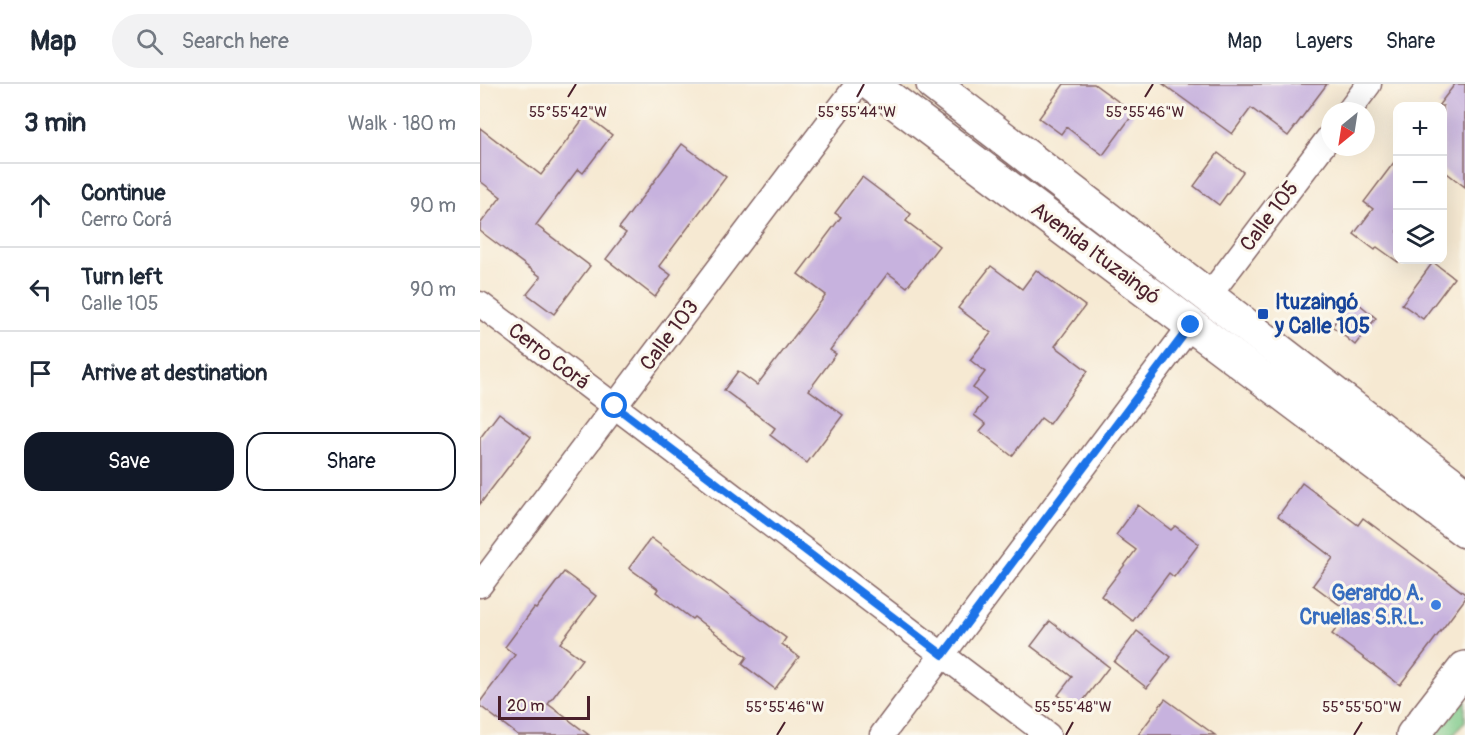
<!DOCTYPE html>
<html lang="en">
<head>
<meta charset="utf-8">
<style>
	body { margin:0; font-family:Pangolin,sans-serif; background:#f2f2f3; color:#1f2937 }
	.controls { position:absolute; right:18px; top:18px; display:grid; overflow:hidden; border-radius:12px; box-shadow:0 6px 24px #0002 }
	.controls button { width:54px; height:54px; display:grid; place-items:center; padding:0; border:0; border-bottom:2px solid #e0e1e3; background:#fff; color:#1f2937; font:30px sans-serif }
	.compass { position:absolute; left:841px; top:18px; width:54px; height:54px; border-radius:50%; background:#fff; box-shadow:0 6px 24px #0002; rotate:210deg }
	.scale { position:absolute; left:18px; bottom:15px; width:92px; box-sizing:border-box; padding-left:6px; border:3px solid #4a1f2b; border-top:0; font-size:16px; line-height:21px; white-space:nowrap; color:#4a1f2b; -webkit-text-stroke:4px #fbf7ec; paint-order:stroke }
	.stop { position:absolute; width:18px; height:18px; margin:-14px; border:4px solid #1a73e8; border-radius:50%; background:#fff }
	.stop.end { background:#1a73e8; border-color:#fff; box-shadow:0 2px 6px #0008 }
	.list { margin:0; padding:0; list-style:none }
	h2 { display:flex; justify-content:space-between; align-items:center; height:78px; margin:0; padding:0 24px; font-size:26px }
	h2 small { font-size:20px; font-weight:400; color:#747a83 }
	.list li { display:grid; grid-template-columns:39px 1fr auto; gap:18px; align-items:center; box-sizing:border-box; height:84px; padding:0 24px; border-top:2px solid #e0e1e3 }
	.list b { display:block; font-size:22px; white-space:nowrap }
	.list p { margin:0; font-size:20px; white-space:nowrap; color:#747a83 }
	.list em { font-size:20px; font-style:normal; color:#747a83 }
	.actions { display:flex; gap:12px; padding:18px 24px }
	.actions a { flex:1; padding:14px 0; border:2px solid #111827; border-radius:18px; text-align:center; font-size:21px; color:#111827 }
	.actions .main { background:#111827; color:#fff }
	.icon { flex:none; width:33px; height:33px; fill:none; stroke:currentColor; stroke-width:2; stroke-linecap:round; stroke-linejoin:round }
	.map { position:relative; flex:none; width:985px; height:651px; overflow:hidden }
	header { display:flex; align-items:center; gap:36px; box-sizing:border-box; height:84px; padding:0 30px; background:#fff; border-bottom:2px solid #e0e1e3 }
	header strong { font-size:28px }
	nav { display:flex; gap:33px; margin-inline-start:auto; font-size:21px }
	.search { width:420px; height:54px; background:#f2f2f3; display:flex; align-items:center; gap:15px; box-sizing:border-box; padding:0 21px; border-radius:33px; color:#747a83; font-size:22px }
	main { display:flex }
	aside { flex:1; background:#fff }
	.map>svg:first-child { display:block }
	.green { fill:#7ac887; stroke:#627459; stroke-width:1.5 }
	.building { fill:#c7b2de }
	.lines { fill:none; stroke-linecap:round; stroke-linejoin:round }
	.minor-casing { stroke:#866665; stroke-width:27 }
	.secondary-casing { stroke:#866665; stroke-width:36 }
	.minor { stroke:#fff; stroke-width:24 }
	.secondary { stroke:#fff; stroke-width:33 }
	.route { stroke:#1a73e8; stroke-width:8 }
	.ticks { fill:none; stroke:#4a1f2b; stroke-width:2 }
	.transit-dot { fill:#1a4fb4; stroke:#fbf7ec; stroke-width:2 }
	.shop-dot { fill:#3f7fe0; stroke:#fbf7ec; stroke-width:2 }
	.labels { text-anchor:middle; stroke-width:6; stroke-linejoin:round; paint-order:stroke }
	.street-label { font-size:21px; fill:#4a1f2b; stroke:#fbf7ec }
	.transit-label { font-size:21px; font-weight:bold; fill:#164399; stroke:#fbf7ec; text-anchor:start }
	.shop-label { font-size:21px; font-weight:bold; fill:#366cbe; stroke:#fbf7ec; text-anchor:end }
	.ticks-label { font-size:15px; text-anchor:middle; fill:#4a1f2b; stroke:#fbf7ec; stroke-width:6; stroke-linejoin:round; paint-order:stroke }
</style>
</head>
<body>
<header>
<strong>Map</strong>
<div class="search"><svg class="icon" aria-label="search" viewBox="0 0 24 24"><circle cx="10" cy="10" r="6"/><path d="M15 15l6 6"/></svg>Search here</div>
<nav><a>Map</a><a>Layers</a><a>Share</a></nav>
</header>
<main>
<aside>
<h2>3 min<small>Walk · 180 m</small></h2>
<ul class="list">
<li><svg class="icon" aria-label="ahead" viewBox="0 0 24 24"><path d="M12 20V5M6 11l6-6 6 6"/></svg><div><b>Continue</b><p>Cerro Corá</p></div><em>90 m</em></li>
<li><svg class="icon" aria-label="left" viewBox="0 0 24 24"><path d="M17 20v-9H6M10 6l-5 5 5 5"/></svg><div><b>Turn left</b><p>Calle 105</p></div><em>90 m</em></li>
<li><svg class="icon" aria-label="arrive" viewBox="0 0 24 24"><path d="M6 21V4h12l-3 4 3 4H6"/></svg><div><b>Arrive at destination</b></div></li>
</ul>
<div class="actions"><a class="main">Save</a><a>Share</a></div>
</aside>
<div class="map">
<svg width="985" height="651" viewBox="0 0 985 651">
	<rect width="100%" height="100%" fill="#fbf7ec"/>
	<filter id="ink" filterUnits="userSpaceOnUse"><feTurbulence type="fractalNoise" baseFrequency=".0167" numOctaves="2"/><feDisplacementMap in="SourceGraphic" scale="12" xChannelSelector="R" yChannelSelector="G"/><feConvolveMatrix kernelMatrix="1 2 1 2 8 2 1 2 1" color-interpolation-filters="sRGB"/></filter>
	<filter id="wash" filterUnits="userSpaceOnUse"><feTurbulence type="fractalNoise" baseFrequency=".008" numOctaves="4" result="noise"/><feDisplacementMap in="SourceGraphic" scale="24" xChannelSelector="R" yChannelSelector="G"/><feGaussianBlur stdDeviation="1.35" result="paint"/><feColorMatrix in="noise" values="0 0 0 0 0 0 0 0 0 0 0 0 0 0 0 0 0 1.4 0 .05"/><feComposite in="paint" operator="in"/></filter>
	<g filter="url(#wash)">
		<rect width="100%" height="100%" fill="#f6e9d2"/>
		<path class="green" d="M985,599v38l-11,14h-28z"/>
		<g id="blocks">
			<g class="building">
				<path d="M584,0h30l40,29 -31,42 -37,-28 -5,7 -22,-16z"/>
				<path d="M683,0h164l-39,52 -37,-28 -19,26z"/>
				<path d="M975,0h10v103l-22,-17v-64h-5z"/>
				<path d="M106,31l26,20 -29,38 -5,-4 -42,56 54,41 -36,48 -27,-20 14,-17 -61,-46v-7l21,-27 -21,-16v-53l61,47z"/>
				<path d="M202,60l44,33 -67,89 12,9 -16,22 -49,-38 20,-26 -7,-5z"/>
				<path d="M738,69l25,19 -24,33 -25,-19z"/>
				<path d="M918,73v105l-21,-15 -2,3 -21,-16 19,-25 -9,-7z"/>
				<path d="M382,93l49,37 -5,7 33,25 -32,41 -19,-14 -58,77 6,4 -27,36 34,25 -36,48 -37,-28 5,-7 -51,-38 14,-19 19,14 69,-90 -28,-21 43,-57 -6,-4z"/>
				<path d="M953,178l21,16 -31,41 -21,-15z"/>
				<path d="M511,182l31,23 14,-19 49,36 -30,40 33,25 -39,53 -8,-6 -29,38 -32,-25 6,-7 -12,-9 12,-16 -13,-11 12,-16 -15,-12 21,-27 -33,-25z"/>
				<path d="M873,215l23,19 -21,27 -23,-19z"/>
				<path d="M19,329l32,24 -51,67v-66z"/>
				<path d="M822,399l56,42 5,-7 102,76v5l-65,86 -68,-51 17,-22 -36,-27 20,-27 -55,-42z"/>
				<path d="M658,421l33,25 4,-4 24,18 -25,33 -5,-4 -36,48 -32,-25 35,-46 -20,-15z"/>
				<path d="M171,454l135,100 -4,6 17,13 -24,32 -33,-25 5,-7 -53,-40 -2,2 -36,-27 2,-3 -29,-21z"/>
				<path d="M84,488l32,24 -36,47 22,16 -34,45 41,31h-71l-38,-29v-4l35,-47 -10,-8 29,-39 2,1z"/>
				<path d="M570,537l59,46 -32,42 -19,-14 14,-18 -41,-31z"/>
				<path d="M657,547l34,26 -24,31 -33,-26z"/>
				<path d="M685,615l50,36h-77z"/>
			</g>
		</g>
	</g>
	<g filter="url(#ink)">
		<use href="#blocks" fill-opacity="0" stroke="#866665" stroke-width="1.5"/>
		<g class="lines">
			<g class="minor-casing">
				<g id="minor">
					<path d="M869,27l20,-27"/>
					<path d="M728,213l122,-161"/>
					<path d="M0,220l568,431"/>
					<path d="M0,501l378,-501"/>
					<path d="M402,651l309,-410"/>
				</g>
			</g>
			<g class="secondary-casing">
				<g id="secondary">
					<path d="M391,0l594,447"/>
					<path d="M453,0l532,410"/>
					<path d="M933,651l52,-67"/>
				</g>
			</g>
			<use href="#minor" class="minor"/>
			<use href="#secondary" class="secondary"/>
		</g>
	</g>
	<g class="lines" filter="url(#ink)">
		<path class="route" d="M135,322l328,249 248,-330"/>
	</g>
	<path class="ticks" d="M88,13l8,-13M377,13l7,-13M665,13l8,-13M297,651l8,-13M586,651l7,-13M874,651l8,-13"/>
	<rect class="transit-dot" x="777" y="224" width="12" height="12" rx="3"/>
	<circle class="shop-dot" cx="956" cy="521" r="6"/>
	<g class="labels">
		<g class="street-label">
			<text transform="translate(789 132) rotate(-53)" y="7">Calle 105</text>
			<text transform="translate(616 169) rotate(37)" y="7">Avenida Ituzaingó</text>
			<text transform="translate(189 251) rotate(-53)" y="7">Calle 103</text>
			<text transform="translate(69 272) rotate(37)" y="7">Cerro Corá</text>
		</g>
		<g class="transit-label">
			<text x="795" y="225">Ituzaingó<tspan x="795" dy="24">y Calle 105</tspan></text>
		</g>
		<g class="shop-label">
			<text x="944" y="516">Gerardo A.<tspan x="944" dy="24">Cruellas S.R.L.</tspan></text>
		</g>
	</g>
	<g class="ticks-label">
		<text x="88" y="33">55°55'42"W</text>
		<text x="377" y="33">55°55'44"W</text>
		<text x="665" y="33">55°55'46"W</text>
		<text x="305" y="628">55°55'46"W</text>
		<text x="593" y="628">55°55'48"W</text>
		<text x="882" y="628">55°55'50"W</text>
	</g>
</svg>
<div class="controls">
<button>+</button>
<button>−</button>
<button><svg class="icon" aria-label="layers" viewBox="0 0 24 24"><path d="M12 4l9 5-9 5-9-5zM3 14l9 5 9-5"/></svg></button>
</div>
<svg class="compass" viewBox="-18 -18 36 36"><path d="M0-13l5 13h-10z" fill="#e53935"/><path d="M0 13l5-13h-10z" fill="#747a83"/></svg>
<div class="scale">20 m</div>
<div class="stop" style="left:135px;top:322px"></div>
<div class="stop end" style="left:711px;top:241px"></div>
</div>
</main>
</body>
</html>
